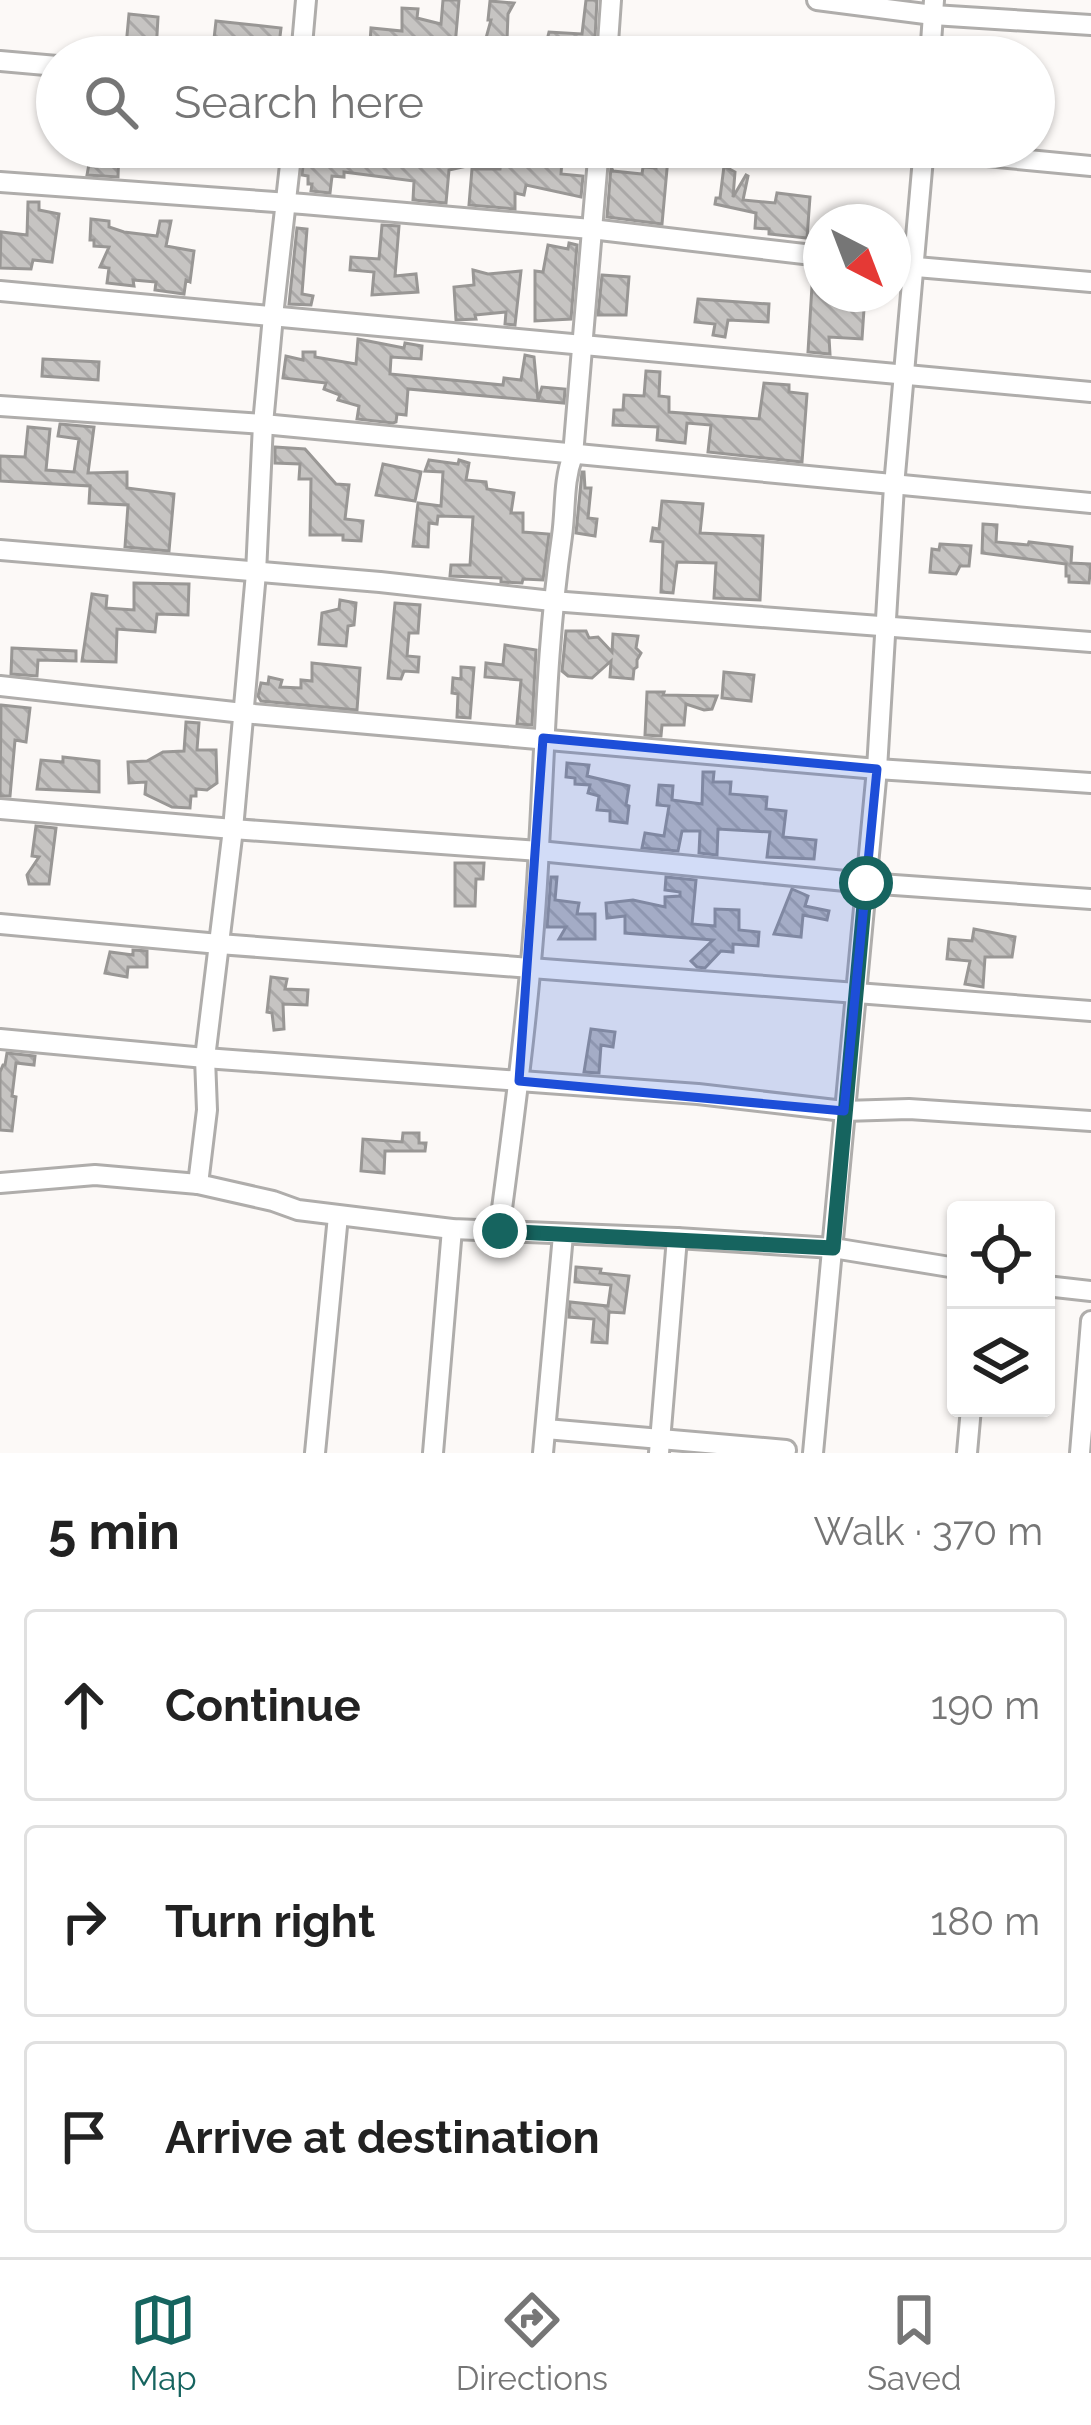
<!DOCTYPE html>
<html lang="en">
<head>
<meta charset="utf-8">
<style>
	body { margin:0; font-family:Raleway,sans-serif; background:#f2f2f2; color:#222 }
	.controls { position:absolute; right:36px; bottom:36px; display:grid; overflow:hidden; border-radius:12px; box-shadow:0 3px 9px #0004 }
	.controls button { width:108px; height:108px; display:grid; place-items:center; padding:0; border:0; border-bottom:3px solid #e0e0e0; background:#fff; color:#222; font:60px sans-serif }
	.compass { position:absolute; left:803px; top:204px; width:108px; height:108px; border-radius:50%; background:#fff; box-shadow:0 3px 9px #0004; rotate:138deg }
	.stop { position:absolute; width:36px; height:36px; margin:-27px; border:9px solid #16645f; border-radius:50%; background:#fff }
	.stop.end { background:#16645f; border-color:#fff; box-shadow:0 3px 12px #0008 }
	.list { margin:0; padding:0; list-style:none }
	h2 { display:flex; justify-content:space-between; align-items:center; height:156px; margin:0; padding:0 48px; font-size:51px }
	h2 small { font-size:39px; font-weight:400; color:#767676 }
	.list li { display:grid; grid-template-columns:78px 1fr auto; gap:36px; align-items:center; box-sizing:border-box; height:192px; margin:0 24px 24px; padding:0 24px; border:3px solid #e0e0e0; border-radius:12px }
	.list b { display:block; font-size:45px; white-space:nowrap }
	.list em { font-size:39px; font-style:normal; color:#767676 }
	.icon { flex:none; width:66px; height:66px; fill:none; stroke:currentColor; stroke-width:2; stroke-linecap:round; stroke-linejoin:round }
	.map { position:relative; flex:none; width:1091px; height:1453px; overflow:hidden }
	.search { position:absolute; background:#fff; box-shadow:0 3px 9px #0004; left:36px; right:36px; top:36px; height:132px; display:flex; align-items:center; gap:30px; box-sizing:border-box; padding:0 42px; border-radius:66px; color:#767676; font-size:45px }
	.sheet { height:804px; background:#fff }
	nav { display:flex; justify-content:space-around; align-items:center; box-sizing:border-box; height:168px; border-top:3px solid #e0e0e0; background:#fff; font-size:33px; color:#767676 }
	nav a { display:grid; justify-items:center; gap:6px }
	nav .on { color:#16645f }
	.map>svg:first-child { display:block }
	.building { fill:url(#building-back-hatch); stroke:#999795; stroke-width:3 }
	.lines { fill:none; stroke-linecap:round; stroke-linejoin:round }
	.minor-casing { stroke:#afadab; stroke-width:24 }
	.minor { stroke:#fff; stroke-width:18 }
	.route { stroke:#16645f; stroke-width:15 }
	.marked { fill:#1d4ed8; fill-opacity:0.2; stroke:#1d4ed8; stroke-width:9; stroke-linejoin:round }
</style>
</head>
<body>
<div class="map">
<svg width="1091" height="1453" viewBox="0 0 1091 1453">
	<defs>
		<pattern id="building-back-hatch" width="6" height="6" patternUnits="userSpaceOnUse" patternTransform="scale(3)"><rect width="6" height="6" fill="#c6c4c2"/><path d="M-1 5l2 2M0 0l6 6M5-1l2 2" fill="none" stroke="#aaa8a7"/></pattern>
	</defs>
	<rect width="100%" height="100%" fill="#fcf9f7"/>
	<g class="building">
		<path d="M443,0h16l-4,46 31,7 -1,4h-49l1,-9 -25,-1 1,8 -44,2 2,-29 31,3v-23l16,1 -1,9 24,6z"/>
		<path d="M586,0h11l-3,57 -74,-3v3h-16l2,-15 -20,-4 5,-18h-3l2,-19 24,2 -6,11 -1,26h40l2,-8 33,2z"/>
		<path d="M129,14l29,3 -2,35 -17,-2v6l-14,1z"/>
		<path d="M216,21l65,7 -3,25 -11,-1v5h-55z"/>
		<path d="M92,147h27l-1,30 -31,-2z"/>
		<path d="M305,147h32v7l24,4 1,-11h54l-1,8 35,3 1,-11h19l-3,19 -18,4 -3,33 -33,-3 1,-19 -70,-9v5l-12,-1 -2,17 -19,-2 1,-7h-4v-8l-6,-1z"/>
		<path d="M531,147h32l-2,27 22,2 -2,21 -55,-12 -2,10 -9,-2v16l-46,-4 3,-36h28l2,-14 17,2 1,-4 11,1z"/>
		<path d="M658,147h11l-7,77 -55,-7 4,-50 2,4 29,3 1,-7 13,1z"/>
		<path d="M724,166l11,6 -2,25 13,-22 2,1 -5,24 32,3 2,-10 33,4 -3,41 -38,-4v-5l-14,-1 1,-15 -41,-9 1,-6h4z"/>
		<path d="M28,202h11v8l20,4 -7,48 -19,-2 -2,9 -31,-1 1,-36 26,3z"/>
		<path d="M91,219l18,2v6l15,5 33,4 3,-15h11l-5,25 28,5 -4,31 -4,-2 -2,14 -29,-4 1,-8 -23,-2 1,6 -27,-3 2,-15 -9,-1 9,-20 -15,-1v-6h-4z"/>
		<path d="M382,225l17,1 -4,50 21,-2 2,18 -46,3 2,-23 -24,-2 1,-13 28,2z"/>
		<path d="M297,228l10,1 -5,65 11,2 -2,9 -22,-1z"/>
		<path d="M569,243l8,2 -6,74 -36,2v-50l8,1 5,-27 20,4z"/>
		<path d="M813,269h8v25h44l-3,45 -33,-2 1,17 -22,-2z"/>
		<path d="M473,270l15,4 33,-3 -6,54 -10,-1 1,-12 -31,3 1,4 -20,1 -2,-33 20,-2z"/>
		<path d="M602,275l27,2 -3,38h-28z"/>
		<path d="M698,299l71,5 -1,18 -40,-2 -3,17 -12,-2 2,-11 -20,-2z"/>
		<path d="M358,339l46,9 1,-5 17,3 -1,13 -30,-2 -1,17 113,11 1,-7 17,2 4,-25 9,2 4,43 4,-13 23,2 -1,14 -156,-14 -2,26 -9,-1 -1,8 -3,1 -36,-4 2,-13 -21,-6 2,-5 -16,-6 2,-6 -43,-5 3,-22 17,4v-8h12v5l41,7z"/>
		<path d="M43,359l56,3 -1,18 -56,-4z"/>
		<path d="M646,371l14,1 -1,24 10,1v15l90,7 5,-36 25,2v7l18,2 -5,68 -94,-10 3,-27 -24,-2 -2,20 -28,-3 1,-13 -45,-2 1,-15h9l1,-15 20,1z"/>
		<path d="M60,424l34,3 -6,46 39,-1v16l47,6 -5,57 -44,-4 3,-42 -39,-2 1,-17 -90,-5v-25l25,1 3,-30 22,2 -4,41 28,2 5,-33 -21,-3z"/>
		<path d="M275,447l30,2 31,35 13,1 -4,34 18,2 -2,20 -18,-1v-5h-33l1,-56h-12l1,-15 -25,-1z"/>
		<path d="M429,460l29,4 1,-4 10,3 -3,17 20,2 1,7 27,4 -3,20h12v19l26,2 -6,46 -20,-1 -1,4 -21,-1v-4l-51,-2 1,-11h19l3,-48 -35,-1 -1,8 -8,-1 -1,24 -15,-1 5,-43 23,3 2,-34 -18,-1z"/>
		<path d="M383,464l38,8 -6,29 -39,-6z"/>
		<path d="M582,472h2l1,16h6l-3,30 9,1 -2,17 -19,-3z"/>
		<path d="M662,501l41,3 -3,29 63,3 -3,64 -46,-2 2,-35 -39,-1 -4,31 -12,-1 2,-50 -12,-1 2,-13 6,1z"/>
		<path d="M983,524l14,1 -1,17 32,3 1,-3 43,5 -1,16 20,1 -2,19 -20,-1v-6h-3v-12l-84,-11z"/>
		<path d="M940,544l31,2 -2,20h-9l-4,8 -26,-2 2,-23 7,1z"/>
		<path d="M134,583l55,1 -1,31 -31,-1 -2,18 -38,-3 -1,33 -34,-1 10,-67 15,2 -1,12 28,2z"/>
		<path d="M340,600l16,3 -2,22 -6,1 -2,20 -27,-2 3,-31 17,-4z"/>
		<path d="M395,603l25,2 -2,28h-9l-2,23 12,1 -1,15 -14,-1 -3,8 -13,-1z"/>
		<path d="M566,631h20l3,7 9,-1 14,15 1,-18 25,2 -2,12 5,5 -4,7v7l-3,2 -1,10 -23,-2 1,-16 -19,17 -24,-2 -6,-5z"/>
		<path d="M505,645l31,5 -4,75 -15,-1 4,-44 -36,-3 1,-14 17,2z"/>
		<path d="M12,648l64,3v10l-38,-1 -1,16 -26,-2z"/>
		<path d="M312,663l48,5 -3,42 -96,-9 -3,-5 3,-13 7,1 1,-7 13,3 -2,7 21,1v-8l11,1z"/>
		<path d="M461,667l13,1 -4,50 -13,-1 1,-23 -6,-1 1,-15 8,1z"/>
		<path d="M724,672l30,3 -3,26 -29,-3z"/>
		<path d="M647,692h17l-1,3 54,1 -5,13 -8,1 -18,-6 -2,21h-22l-1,11 -16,-1z"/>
		<path d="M1,705l29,3 -4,34 -11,-2 -5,56h-10z"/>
		<path d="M186,722l13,1 -2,27h19l1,33 -10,7 -11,-1v7h-5l-1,12 -18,-1 -27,-13 1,-12 -17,1 -1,-21 19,-1 16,-9 21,-1z"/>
		<path d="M63,757l36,4v31l-62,-3 4,-29 22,2z"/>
		<path d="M567,763l22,2 -2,11 42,10 -3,19 3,1 -2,17 -17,-2v-10l-13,-1 2,-14 -11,-3 2,-8 -15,-1v-6l-9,-1z"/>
		<path d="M703,772h11l-1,10h18l-1,12 37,3 -1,12 20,2 -3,26 33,3 -2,19 -47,-2 3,-25 -52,-3 -1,26 -18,-2 1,-22h-18l-4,20 -36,-3 3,-15 19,3 5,-30 -12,-1 2,-20 14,1 -1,14 30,4z"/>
		<path d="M36,826l20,2 -7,56h-20l-2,-9 12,-18 -7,-1z"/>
		<path d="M455,863h29l-1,16h-7l-1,27h-20z"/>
		<path d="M551,877h6l-2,23 24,3 -2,11h18v25h-36l7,-12h-19z"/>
		<path d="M666,877l30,3 -4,44 23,2v-17l24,1v20l20,2 -1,14 -25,-2v8l-12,-1 -16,17 -8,-1 -6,-6 22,-21 -88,-7v-17l-18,2 -1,-15 27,-3 32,7v-10l15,-1v-4l-15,-2z"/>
		<path d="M792,889l16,7 -3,10 24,5 -2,9 -24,-5 -2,22 -27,-3z"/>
		<path d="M974,929l41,8 -3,20h-27l-2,30 -18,-3 5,-23 -23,-2 2,-20 23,2z"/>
		<path d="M133,950l14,1v16h-19l-1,10 -22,-4 5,-21 23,3z"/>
		<path d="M271,977l16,2 -2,10 23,1 -1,15 -24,-1 1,25 -10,1 -2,-17 -5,-1z"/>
		<path d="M591,1029l24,3 -2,15 -12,-2 -2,28 -15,-1z"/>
		<path d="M7,1053l28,3 -1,9 -18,-2 -4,33 4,1 -4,34 -12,-1v-58l3,-7h2z"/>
		<path d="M403,1133h16v10h7l-1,8h-40l-1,22 -23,-2 2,-32 39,3z"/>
		<path d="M576,1267l25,2 -1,4 29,3 -5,37 -15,-1 -2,31 -15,-1 2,-23 -25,-2 1,-15 38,4 3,-21 -36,-3z"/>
	</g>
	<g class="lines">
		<g class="minor-casing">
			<g id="minor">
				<path d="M817,0l116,15 158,10"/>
				<path d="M301,57l5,-57"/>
				<path d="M607,57l4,-57"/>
				<path d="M930,57l4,-57"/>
				<path d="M0,61l57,5"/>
				<path d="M292,147l-19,169 -10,108 -7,149 -23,256 -28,229 2,52 -9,74 75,17 25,9 154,19 225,9 156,10 123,20"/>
				<path d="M892,147l199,19"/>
				<path d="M0,182l303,22 288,25 230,27"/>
				<path d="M893,265l198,17"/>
				<path d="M0,291l1091,101"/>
				<path d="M0,406l263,18 828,79"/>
				<path d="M0,550l380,32 172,19 539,41"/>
				<path d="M0,686l243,27 634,56 214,14"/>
				<path d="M0,809l233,20 306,22 327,32 225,16"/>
				<path d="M0,924l219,20 872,67"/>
				<path d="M0,1039l205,19 493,36 146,17 65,-2 182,12"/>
				<path d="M0,1183l95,-8 103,9"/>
				<path d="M499,1231c17,-127 34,-255 40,-384 6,-104 8,-207 23,-311 4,-28 1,-54 11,-81l26,-308"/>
				<path d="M1046,1286l45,5"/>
				<path d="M546,1429l240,21"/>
				<path d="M315,1453l23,-237"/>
				<path d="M433,1453l19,-224"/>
				<path d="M543,1453l20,-218"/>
				<path d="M659,1453l18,-215"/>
				<path d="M813,1453l64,-684 17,-283 30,-339"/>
				<path d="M967,1453l4,-45"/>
				<path d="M1080,1453l11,-132"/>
			</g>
		</g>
		<use href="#minor" class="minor"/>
	</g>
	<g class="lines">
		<path class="route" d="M500,1231l333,17 33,-365"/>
	</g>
	<path class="marked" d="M543,738l334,31 -33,342 -325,-30z"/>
</svg>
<div class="controls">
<button><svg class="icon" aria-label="locate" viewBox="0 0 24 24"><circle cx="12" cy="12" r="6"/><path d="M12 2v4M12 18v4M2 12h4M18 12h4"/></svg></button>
<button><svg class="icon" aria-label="layers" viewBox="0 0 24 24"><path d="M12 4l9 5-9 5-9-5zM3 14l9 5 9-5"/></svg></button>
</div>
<svg class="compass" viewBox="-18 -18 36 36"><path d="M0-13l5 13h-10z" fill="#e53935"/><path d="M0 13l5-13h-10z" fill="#767676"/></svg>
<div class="stop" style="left:866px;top:883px"></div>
<div class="stop end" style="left:500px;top:1231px"></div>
<div class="search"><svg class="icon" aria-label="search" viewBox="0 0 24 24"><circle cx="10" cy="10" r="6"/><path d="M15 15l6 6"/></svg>Search here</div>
</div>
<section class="sheet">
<h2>5 min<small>Walk · 370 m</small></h2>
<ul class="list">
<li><svg class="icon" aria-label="ahead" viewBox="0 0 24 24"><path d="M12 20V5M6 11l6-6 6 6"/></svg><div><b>Continue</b></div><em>190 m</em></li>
<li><svg class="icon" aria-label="right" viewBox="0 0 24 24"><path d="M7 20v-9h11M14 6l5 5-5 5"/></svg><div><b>Turn right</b></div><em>180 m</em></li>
<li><svg class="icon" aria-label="arrive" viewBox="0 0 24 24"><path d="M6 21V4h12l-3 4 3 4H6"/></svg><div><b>Arrive at destination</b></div></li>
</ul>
</section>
<nav>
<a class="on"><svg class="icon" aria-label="map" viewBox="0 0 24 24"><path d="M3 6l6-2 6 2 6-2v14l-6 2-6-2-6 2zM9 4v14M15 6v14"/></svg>Map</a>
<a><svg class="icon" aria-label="directions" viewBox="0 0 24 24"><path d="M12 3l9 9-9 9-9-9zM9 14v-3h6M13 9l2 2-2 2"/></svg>Directions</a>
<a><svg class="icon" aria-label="saved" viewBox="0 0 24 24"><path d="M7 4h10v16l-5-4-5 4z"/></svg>Saved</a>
</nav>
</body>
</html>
